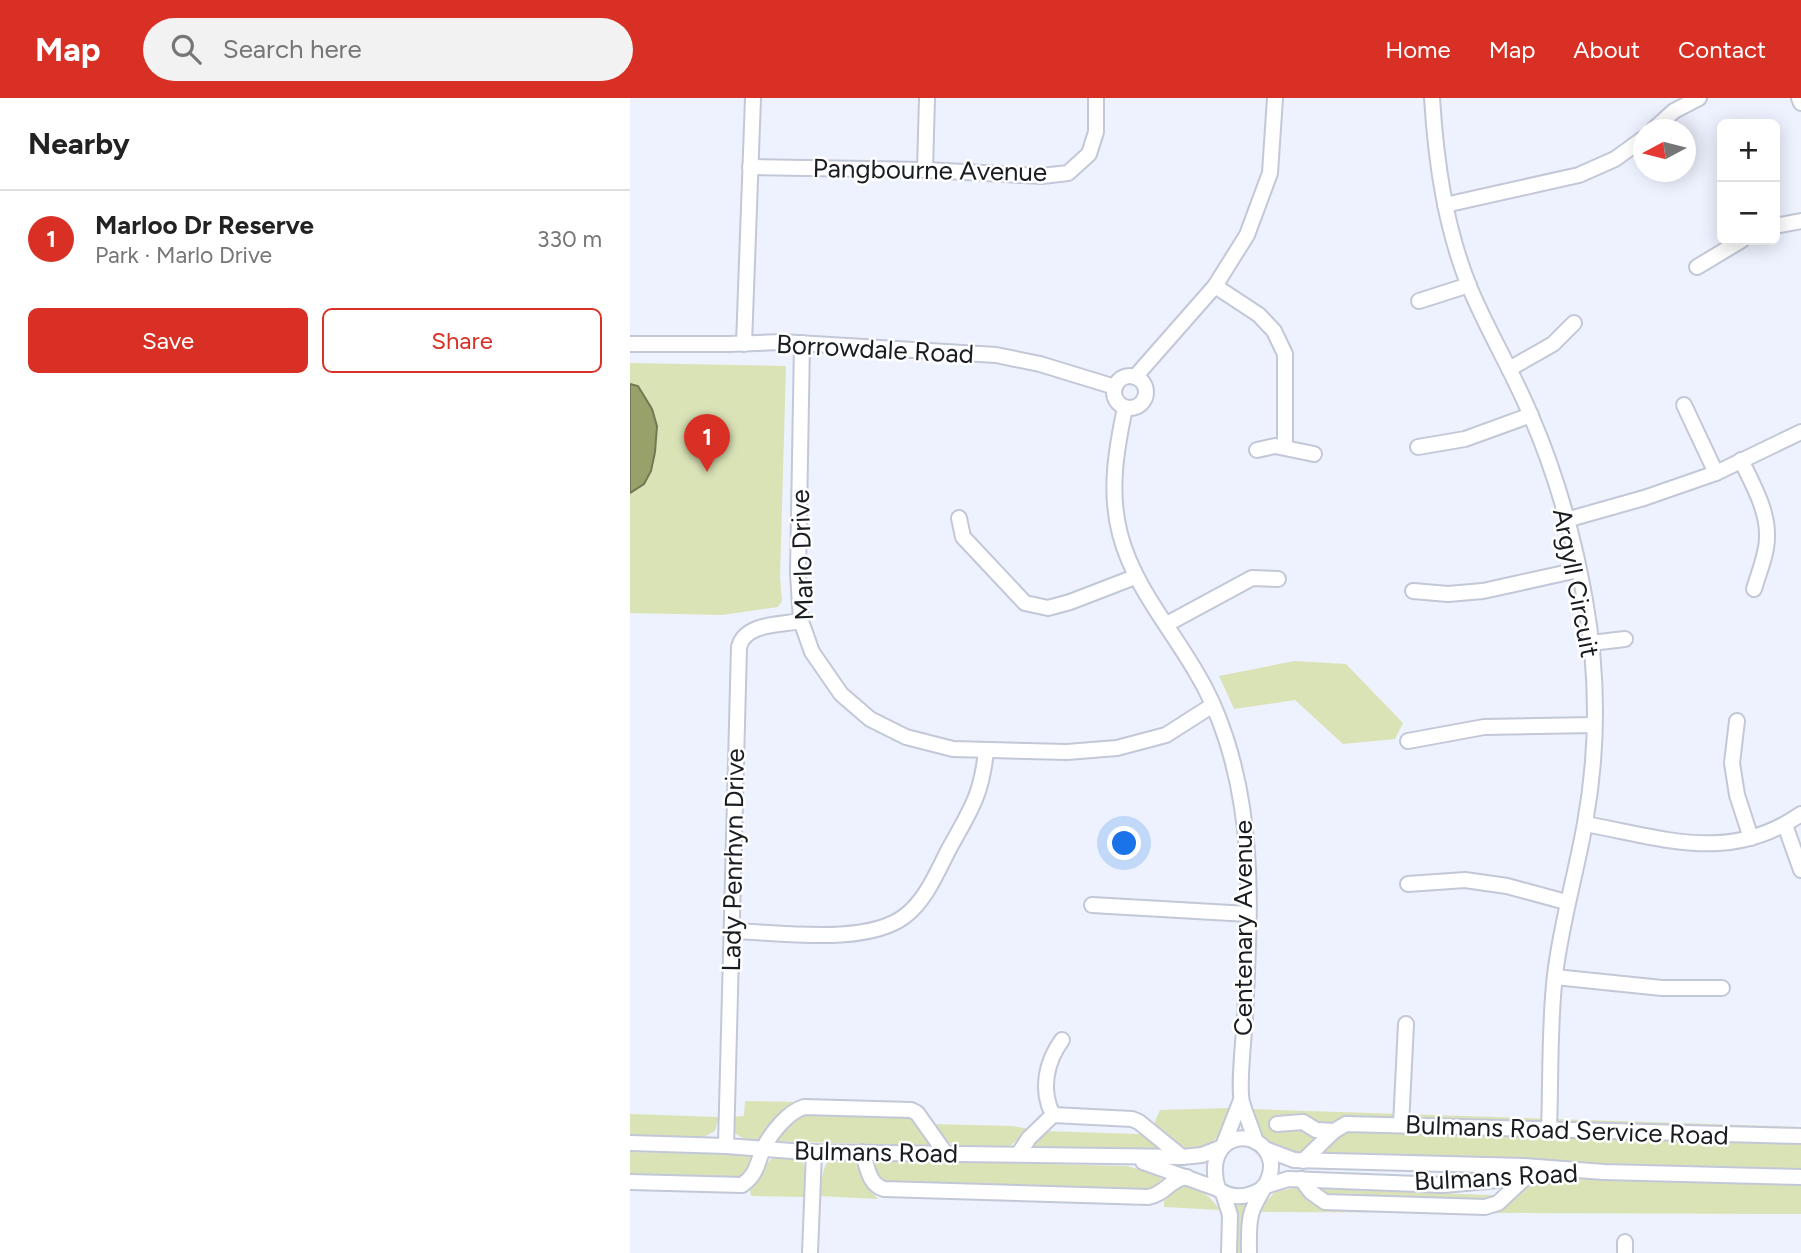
<!DOCTYPE html>
<html lang="en">
<head>
<meta charset="utf-8">
<style>
	body { margin:0; font-family:Figtree,sans-serif; background:#f2f2f2; color:#222 }
	.controls { position:absolute; right:21px; top:21px; display:grid; overflow:hidden; border-radius:10px; box-shadow:0 4px 18px #0003 }
	.controls button { width:63px; height:63px; display:grid; place-items:center; padding:0; border:0; border-bottom:2px solid #e0e0e0; background:#fff; color:#222; font:35px sans-serif }
	.compass { position:absolute; left:1003px; top:21px; width:63px; height:63px; border-radius:50%; background:#fff; box-shadow:0 4px 18px #0003; rotate:263deg }
	.you { position:absolute; left:495px; top:746px; width:24px; height:24px; margin:-18px; border:5px solid #fff; border-radius:50%; background:#1a73e8; box-shadow:0 0 0 10px #1a73e833 }
	.badge { display:grid; place-items:center; width:46px; height:46px; border-radius:50%; background:#d93025; color:#fff; font-size:23px; font-weight:700 }
	.pin { position:absolute; translate:-50% -58px; filter:drop-shadow(0 2px 4px #0008) }
	.pin::after { content:''; position:absolute; top:37px; width:24px; height:21px; background:inherit; clip-path:polygon(0 0,100% 0,50% 100%) }
	.list { margin:0; padding:0; list-style:none }
	h2 { display:flex; justify-content:space-between; align-items:center; height:91px; margin:0; padding:0 28px; font-size:30px }
	h2 small { font-size:23px; font-weight:400; color:#767676 }
	.list li { display:grid; grid-template-columns:46px 1fr auto; gap:21px; align-items:center; box-sizing:border-box; height:98px; padding:0 28px; border-top:2px solid #e0e0e0 }
	.list b { display:block; font-size:26px; white-space:nowrap }
	.list p { margin:0; font-size:23px; white-space:nowrap; color:#767676 }
	.list em { font-size:23px; font-style:normal; color:#767676 }
	.actions { display:flex; gap:14px; padding:21px 28px }
	.actions a { flex:1; padding:16px 0; border:2px solid #d93025; border-radius:10px; text-align:center; font-size:24px; color:#d93025 }
	.actions .main { background:#d93025; color:#fff }
	.icon { flex:none; width:38px; height:38px; fill:none; stroke:currentColor; stroke-width:2; stroke-linecap:round; stroke-linejoin:round }
	.map { position:relative; flex:none; width:1171px; height:1155px; overflow:hidden }
	header { display:flex; align-items:center; gap:42px; box-sizing:border-box; height:98px; padding:0 35px; background:#d93025; color:#fff }
	header strong { font-size:33px }
	nav { display:flex; gap:38px; margin-inline-start:auto; font-size:24px }
	.search { width:490px; height:63px; background:#f2f2f2; display:flex; align-items:center; gap:18px; box-sizing:border-box; padding:0 24px; border-radius:38px; color:#767676; font-size:26px }
	main { display:flex }
	aside { flex:1; background:#fff }
	.map>svg:first-child { display:block }
	.green { fill:#dae3b6 }
	.water { fill:#98a16a; stroke:#727954; stroke-width:2 }
	.lines { fill:none; stroke-linecap:round; stroke-linejoin:round }
	.minor-casing { stroke:#c2c8d7; stroke-width:18 }
	.minor { stroke:#fff; stroke-width:14 }
	.labels { text-anchor:middle; stroke-width:5; stroke-linejoin:round; paint-order:stroke }
	.street-label { font-size:26px; fill:#191c21; stroke:#fff }
</style>
</head>
<body>
<header>
<strong>Map</strong>
<div class="search"><svg class="icon" aria-label="search" viewBox="0 0 24 24"><circle cx="10" cy="10" r="6"/><path d="M15 15l6 6"/></svg>Search here</div>
<nav><a>Home</a><a>Map</a><a>About</a><a>Contact</a></nav>
</header>
<main>
<aside>
<h2>Nearby<small></small></h2>
<ul class="list">
<li><span class="badge">1</span><div><b>Marloo Dr Reserve</b><p>Park · Marlo Drive</p></div><em>330 m</em></li>
</ul>
<div class="actions"><a class="main">Save</a><a>Share</a></div>
</aside>
<div class="map">
<svg width="1171" height="1155" viewBox="0 0 1171 1155">
	<rect width="100%" height="100%" fill="#edf2fe"/>
	<g class="green">
		<path d="M0,265l156,3 -6,211 2,24 -4,6 -56,8 -92,-2z"/>
		<path d="M664,563l52,3 57,59 -8,16 -52,5 -48,-44 -61,9 -15,-33z"/>
		<path d="M115,1003l53,1 -16,12 -24,26c-11,0 -18,-1 -26,-10v-13l12,-1z"/>
		<path d="M600,1010c-8,26 -11,32 -35,45l-164,-6 12,-16 95,3 15,-8 7,-16z"/>
		<path d="M618,1011l553,18v87l-545,-2 19,-20 18,-4 224,8 10,-19 78,-5 -304,-14 -57,-25z"/>
		<path d="M0,1016l89,3 -4,14 -13,7 -72,-2z"/>
		<path d="M170,1017l110,2 23,29 -159,-5z"/>
		<path d="M302,1026l80,2 18,3 -20,17 -51,1 -13,-6z"/>
		<path d="M0,1054l117,3 5,3 2,5 -14,18 -110,-3z"/>
		<path d="M149,1059h17l6,3c6,13 4,24 2,37l-53,-1 -2,-10 22,-27z"/>
		<path d="M209,1061l16,2 10,23 13,15 -60,-3c5,-13 3,-24 10,-36z"/>
		<path d="M248,1062l249,6 28,8 7,5 -10,10 -9,4 -258,-8 -7,-4 -5,-15z"/>
		<path d="M551,1088c17,0 29,10 39,24l-56,-3v-6z"/>
		<path d="M599,1100l21,1 -5,11 -1,43h-11z"/>
	</g>
	<path class="water" d="M0,286l8,2 14,23 5,17 -2,26 -4,19 -7,13 -14,9z"/>
	<g class="lines">
		<g class="minor-casing">
			<g id="minor">
				<path d="M802,0c4,64 13,128 37,188 18,44 44,86 62,130 25,58 43,122 54,184 13,73 13,151 0,223 -9,51 -24,101 -30,152 -6,51 -4,104 -6,155"/>
				<path d="M1169,0l2,5"/>
				<path d="M1023,32l21,-19 25,-13"/>
				<path d="M120,69l175,3 117,6 26,-3 21,-19 7,-22v-34"/>
				<path d="M295,72l2,-72"/>
				<path d="M815,107l134,-30 36,-16 29,-21"/>
				<path d="M1145,128l26,-5"/>
				<path d="M1067,169l45,-27"/>
				<path d="M585,188l44,29 15,16 11,23v93"/>
				<path d="M789,203l50,-16"/>
				<path d="M172,245l-4,230 3,48 11,31 29,42 29,25 36,18 47,12 114,3 50,-4 49,-13 47,-30"/>
				<path d="M0,246h99l52,-2 215,13 44,9 75,23"/>
				<path d="M114,246l9,-246"/>
				<path d="M879,271l44,-25 21,-21"/>
				<circle cx="500" cy="294" r="16"/>
				<path d="M505,279l80,-91 32,-51 23,-62 5,-75"/>
				<path d="M1054,307l32,68"/>
				<path d="M495,310c-9,42 -16,84 -5,126 13,51 50,93 76,138 24,39 39,89 46,135 11,69 6,141 3,211 -1,18 -7,69 -3,84 4,14 10,27 14,40"/>
				<path d="M788,349l47,-8 66,-24"/>
				<path d="M627,352l18,-4 39,8"/>
				<path d="M1111,362c11,23 27,50 26,77 0,17 -8,35 -13,52"/>
				<path d="M329,420l4,19 62,66 23,5 22,-6 65,-25"/>
				<path d="M936,422l78,-22 72,-25 85,-41"/>
				<path d="M783,493l35,3 35,-3 95,-21"/>
				<path d="M537,526l85,-46 26,1"/>
				<path d="M961,545l34,-4"/>
				<path d="M1107,623l-5,42 5,32 14,43"/>
				<path d="M778,643l76,-14 110,-2"/>
				<path d="M955,726c79,14 144,40 216,-10"/>
				<path d="M1155,727l16,45"/>
				<path d="M778,786l57,-4 42,6 59,16"/>
				<path d="M462,807l156,9"/>
				<path d="M101,833c48,1 135,15 174,-15 21,-16 32,-44 44,-67 21,-38 33,-54 37,-99"/>
				<path d="M925,879l107,11h60"/>
				<path d="M423,1017c-13,-25 -7,-53 9,-75"/>
				<path d="M647,1026l26,-2 13,8 18,1"/>
				<path d="M771,1027l5,-101"/>
				<path d="M0,1045l96,3 79,6 377,5 20,-2 18,-7"/>
				<path d="M96,1048l13,-499c6,-24 41,-22 62,-26"/>
				<path d="M593,1048l18,-46"/>
				<path d="M635,1051l29,11 230,6 80,6 197,5"/>
				<path d="M232,1054c6,15 6,32 22,37l264,8c16,-2 23,-19 39,-20"/>
				<path d="M389,1055l10,-15 24,-23 79,4 7,3 43,35"/>
				<path d="M673,1063l31,-30 12,-7 455,12"/>
				<path d="M513,1064l75,27"/>
				<path d="M671,1081l10,13 14,10 160,5 13,-4 28,-26"/>
				<path d="M0,1084l112,3c16,-11 15,-23 22,-38 8,-15 24,-35 40,-40l107,3 6,3 29,41"/>
				<path d="M633,1089l25,-8 156,6 107,-10"/>
				<path d="M593,1095l7,22 -1,38"/>
				<path d="M180,1155l4,-101"/>
				<path d="M619,1155c0,-13 -1,-26 2,-38 4,-19 25,-36 19,-56 -11,-35 -69,-26 -52,30 13,10 28,9 42,1"/>
				<path d="M995,1155v-11"/>
			</g>
		</g>
		<use href="#minor" class="minor"/>
	</g>
	<g class="labels">
		<g class="street-label">
			<text transform="translate(300 72) rotate(1)" y="9">Pangbourne Avenue</text>
			<text transform="translate(245 251) rotate(3)" y="9">Borrowdale Road</text>
			<text transform="translate(172 457) rotate(-92)" y="9">Marlo Drive</text>
			<text transform="translate(946 485) rotate(79)" y="9">Argyll Circuit</text>
			<text transform="translate(103 762) rotate(-89)" y="9">Lady Penrhyn Drive</text>
			<text transform="translate(613 830) rotate(-90)" y="9">Centenary Avenue</text>
			<text transform="translate(937 1032) rotate(2)" y="9">Bulmans Road Service Road</text>
			<text transform="translate(246 1054) rotate(1)" y="9">Bulmans Road</text>
			<text transform="translate(866 1079) rotate(-3)" y="9">Bulmans Road</text>
		</g>
	</g>
</svg>
<div class="controls">
<button>+</button>
<button>−</button>
</div>
<svg class="compass" viewBox="-18 -18 36 36"><path d="M0-13l5 13h-10z" fill="#e53935"/><path d="M0 13l5-13h-10z" fill="#767676"/></svg>
<div class="you"></div>
<div class="pin badge" style="left:77px;top:374px">1</div>
</div>
</main>
</body>
</html>
